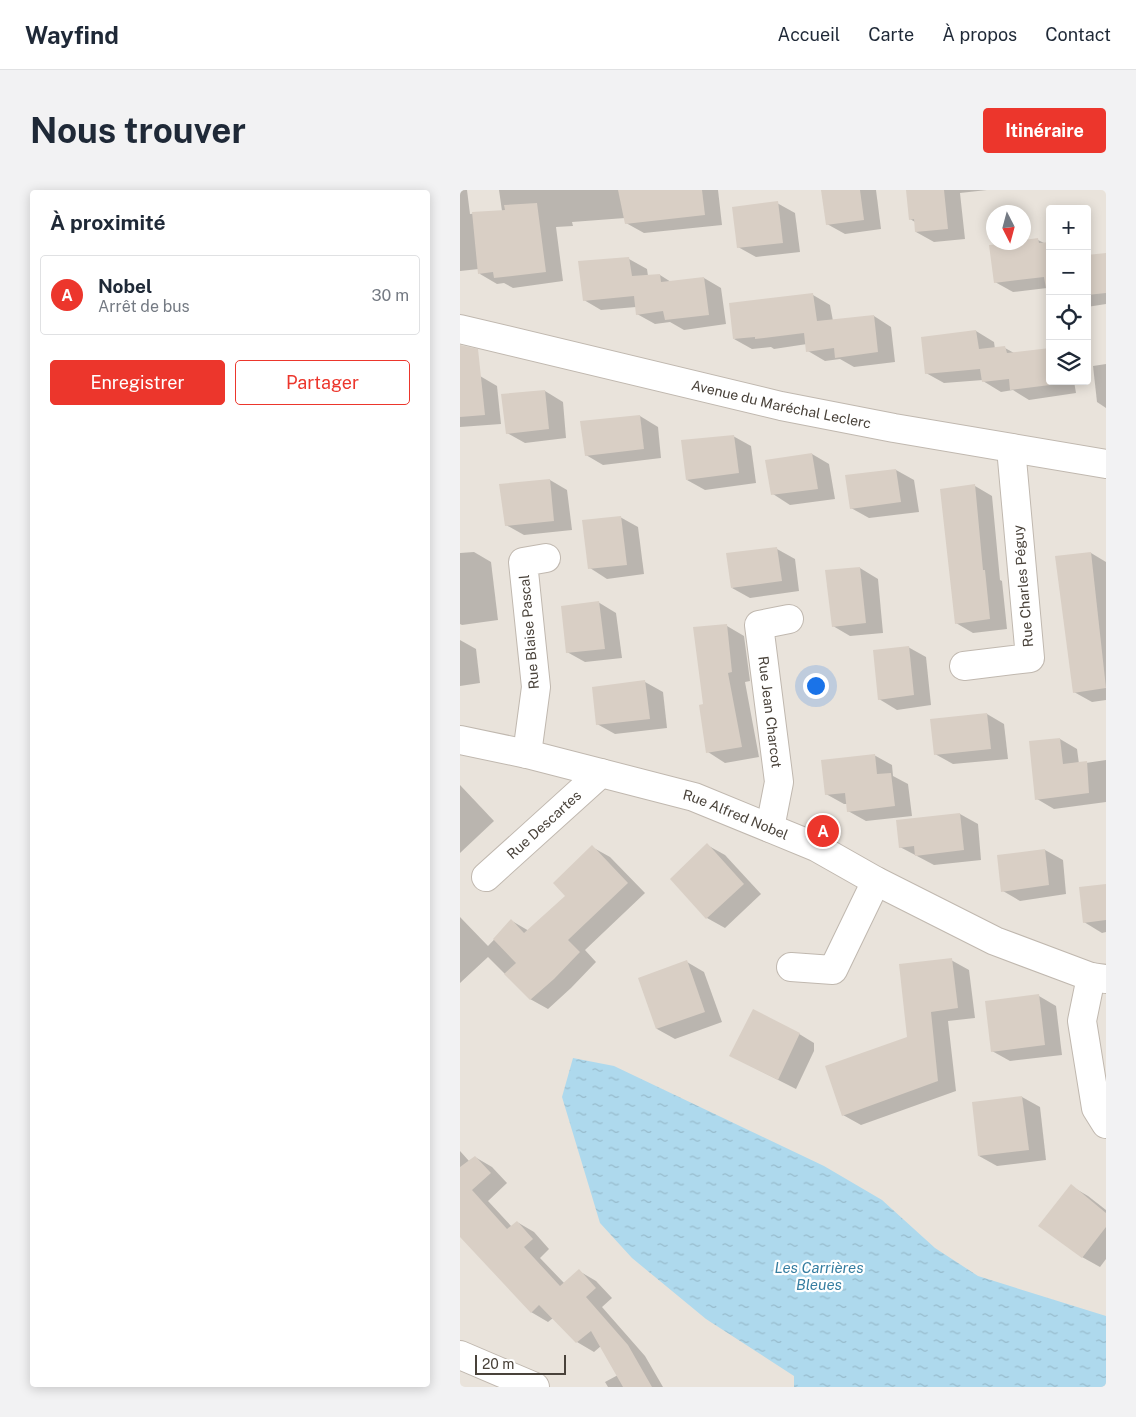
<!DOCTYPE html>
<html lang="fr">
<head>
<meta charset="utf-8">
<style>
	body { margin:0; font-family:"Public Sans",sans-serif; background:#f2f2f3; color:#1f2937 }
	.controls { position:absolute; right:15px; top:15px; display:grid; overflow:hidden; border-radius:5px; box-shadow:0 2px 12px #0003 }
	.controls button { width:45px; height:45px; display:grid; place-items:center; padding:0; border:0; border-bottom:1px solid #e0e1e3; background:#fff; color:#1f2937; font:25px sans-serif }
	.compass { position:absolute; left:526px; top:15px; width:45px; height:45px; border-radius:50%; background:#fff; box-shadow:0 2px 12px #0003; rotate:174deg }
	.scale { position:absolute; left:15px; bottom:12px; width:91px; box-sizing:border-box; padding-left:5px; border:2px solid #49423a; border-top:0; font-size:14px; line-height:18px; white-space:nowrap; color:#49423a; -webkit-text-stroke:4px #fff; paint-order:stroke }
	.you { position:absolute; left:355px; top:495px; width:18px; height:18px; margin:-12px; border:4px solid #fff; border-radius:50%; background:#1a73e8; box-shadow:0 0 0 8px #1a73e833 }
	.badge { display:grid; place-items:center; width:32px; height:32px; border-radius:50%; background:#ec362c; color:#fff; font-size:16px; font-weight:700 }
	.pin { position:absolute; translate:-50% -50%; border:2px solid #fff; box-shadow:0 1px 5px #0006 }
	.list { margin:0; padding:0; list-style:none }
	h2 { display:flex; justify-content:space-between; align-items:center; height:65px; margin:0; padding:0 20px; font-size:21px }
	h2 small { font-size:16px; font-weight:400; color:#747a83 }
	.list li { display:grid; grid-template-columns:32px 1fr auto; gap:15px; align-items:center; box-sizing:border-box; height:80px; margin:0 10px 10px; padding:0 10px; border:1px solid #e0e1e3; border-radius:5px }
	.list b { display:block; font-size:19px; white-space:nowrap }
	.list p { margin:0; font-size:16px; white-space:nowrap; color:#747a83 }
	.list em { font-size:16px; font-style:normal; color:#747a83 }
	.actions { display:flex; gap:10px; padding:15px 20px }
	.actions a { flex:1; padding:11px 0; border:1px solid #ec362c; border-radius:5px; text-align:center; font-size:18px; color:#ec362c }
	.actions .main { background:#ec362c; color:#fff }
	.icon { flex:none; width:28px; height:28px; fill:none; stroke:currentColor; stroke-width:2; stroke-linecap:round; stroke-linejoin:round }
	.map { position:relative; flex:none; width:646px; height:1197px; overflow:hidden; border-radius:5px }
	header { display:flex; align-items:center; gap:30px; box-sizing:border-box; height:70px; padding:0 25px; background:#fff; border-bottom:1px solid #e0e1e3 }
	header strong { font-size:24px }
	nav { display:flex; gap:28px; margin-inline-start:auto; font-size:18px }
	.intro { display:flex; align-items:center; justify-content:space-between; box-sizing:border-box; height:120px; padding:0 30px }
	h1 { margin:0; font-size:35px }
	.button { padding:12px 22px; border-radius:5px; background:#ec362c; color:#fff; font-size:18px; font-weight:700 }
	main { display:flex; gap:30px; padding:0 30px }
	aside { flex:1; background:#fff; border-radius:5px; box-shadow:0 2px 12px #0003 }
	.map>svg:first-child { display:block }
	.residential { fill:#e9e3db; fill-rule:evenodd }
	.water { fill:url(#water-ripples) }
	.shadow { fill:#0003 }
	.building { fill:#d9cfc5 }
	.lines { fill:none; stroke-linecap:round; stroke-linejoin:round }
	.minor-casing { stroke:#c0b8af; stroke-width:30 }
	.minor { stroke:#fff; stroke-width:28 }
	.labels { text-anchor:middle; stroke-width:4.5; stroke-linejoin:round; paint-order:stroke }
	.street-label { font-size:14px; fill:#49423a; stroke:#fff }
	.water-label { font-size:15px; font-style:italic; fill:#357da0; stroke:#fff }
</style>
</head>
<body>
<header>
<strong>Wayfind</strong>
<nav><a>Accueil</a><a>Carte</a><a>À propos</a><a>Contact</a></nav>
</header>
<div class="intro"><h1>Nous trouver</h1><a class="button">Itinéraire</a></div>
<main>
<aside>
<h2>À proximité<small></small></h2>
<ul class="list">
<li><span class="badge">A</span><div><b>Nobel</b><p>Arrêt de bus</p></div><em>30 m</em></li>
</ul>
<div class="actions"><a class="main">Enregistrer</a><a>Partager</a></div>
</aside>
<div class="map">
<svg width="646" height="1197" viewBox="0 0 646 1197">
	<defs>
		<pattern id="water-ripples" width="26" height="14" patternUnits="userSpaceOnUse" patternTransform="scale(1.25)"><rect width="26" height="14" fill="#aed9ed"/><path d="M2 4q2-2 4 0t4 0M15 11q2-2 4 0t4 0" fill="none" stroke="#97bbcc"/></pattern>
	</defs>
	<rect width="100%" height="100%" fill="#f5f2ec"/>
	<path class="residential" d="M0,0h646v1197h-646zM590,19h37v172h-37zM534,22h30v30h-30z"/>
	<path class="water" d="M113,868l41,8 210,100 58,34 53,48 43,28 128,40v71h-312v-11l-88,-57 -74,-61 -32,-35 -38,-126z"/>
	<g class="shadow">
		<path d="M0,0h7l3,24 32,-3 -3,-21h219l4,35 -78,8 -18,-10 -1,-5 -53,4 1,4 -17,1 7,54 -50,7 -9,-5 -7,1 -17,-10 -1,-5 -19,2z"/>
		<path d="M363,0h53l5,39 -36,5 -18,-10z"/>
		<path d="M447,0h80l-27,3 5,46 -31,3 -18,-10 -1,-10 -5,-3z"/>
		<path d="M317,13l18,10 5,39 -44,5 -18,-10z"/>
		<path d="M578,50l8,4 1,44 -34,4 -18,-10 -5,-36z"/>
		<path d="M646,64v50l-19,3v-50z"/>
		<path d="M169,69l18,10 1,7 12,-1 11,7 33,-4 17,10 5,36 -42,6 -14,-8 -15,2 -18,-10 -1,-7 -35,3 -17,-10z"/>
		<path d="M353,105l17,10 3,16 41,-5 17,11 4,35 -41,5 -14,-8 -15,2 -17,-10 -1,-7 -33,5 -3,-2 -19,2 -18,-10z"/>
		<path d="M516,141l18,11 1,7 10,-1 9,5 36,28h24l2,12 -47,7 -16,-10 -12,2 -18,-11v-1l-39,3 -18,-10z"/>
		<path d="M646,174v44l-9,-6 -4,-36z"/>
		<path d="M20,186l17,10 4,38 -41,3v-49z"/>
		<path d="M85,201l18,11 3,36 -41,5 -18,-10 -5,-38z"/>
		<path d="M180,226l18,11 3,31 -58,7 -17,-10z"/>
		<path d="M273,246l18,10 5,37 -51,7 -18,-10z"/>
		<path d="M352,264l17,10 6,35 -45,6 -17,-11z"/>
		<path d="M436,280l18,10 5,32 -50,6 -18,-10 -4,-32z"/>
		<path d="M90,290l17,10 5,40 -48,5 -18,-10z"/>
		<path d="M515,296l17,10 8,84 2,1 5,48 -34,4 -17,-10z"/>
		<path d="M160,327l18,10 6,47 -37,5 -17,-11z"/>
		<path d="M317,359l18,10 4,32 -49,7 -18,-10z"/>
		<path d="M14,362l17,10 7,58 -36,5 -2,-1v-71z"/>
		<path d="M631,363l15,9v138l-14,2 -18,-10z"/>
		<path d="M400,378l18,11 5,54 -33,3 -17,-10z"/>
		<path d="M138,412l18,11 6,45 -37,4 -18,-10z"/>
		<path d="M267,436l17,10 6,45 -5,1 14,75 -34,6 -17,-11 -3,-47z"/>
		<path d="M0,450l16,9 4,34 -20,3z"/>
		<path d="M448,457l18,10 5,48 -34,5 -18,-11z"/>
		<path d="M185,492l18,10 4,36 -52,6 -18,-10z"/>
		<path d="M527,524l17,10 4,35 -55,5 -18,-10z"/>
		<path d="M600,549l17,10 2,15 27,-4v42l-52,7 -17,-10z"/>
		<path d="M414,565l18,10 1,11 15,8 4,32 -46,5 -18,-10 -1,-7h-3l-18,-10z"/>
		<path d="M0,595l34,36 -34,32z"/>
		<path d="M500,624l18,10 3,36 -47,5 -34,-18z"/>
		<path d="M247,655l18,10 36,39 -36,34 -18,-10 -36,-39z"/>
		<path d="M132,657l18,10 35,36 -60,57 11,12 -25,26 -23,21 -18,-10 -42,-42 -28,26v-66l28,29 24,-25 17,10 38,-35z"/>
		<path d="M585,660l18,10 3,34 -46,7 -17,-10z"/>
		<path d="M646,695v47l-4,1 -18,-11z"/>
		<path d="M491,770l18,10 6,48 -27,3 8,70 -95,34 -18,-10 65,-77z"/>
		<path d="M227,772l17,10 18,50 -47,17 -18,-10 -18,-50z"/>
		<path d="M579,806l17,10 6,49 -52,6 -18,-10z"/>
		<path d="M336,842l18,11v8l-18,38 -65,-33z"/>
		<path d="M562,907l18,10 6,53 -49,6 -18,-10z"/>
		<path d="M0,961l9,10 6,-4 17,10 15,16 -19,18 24,26 5,-5 17,10 15,17 -9,9 25,26 14,-13 17,10 16,17 -10,9 43,49 18,31h-55l-3,-5 13,-7 -17,-29 -7,6 -17,-10 -24,-24 -5,4 -17,-10 -71,-77z"/>
		<path d="M611,996l17,10 18,14v49l-6,8 -18,-10z"/>
	</g>
	<g class="building">
		<path d="M158,0h84l3,25 -80,9z"/>
		<path d="M361,0h39l4,30 -38,5z"/>
		<path d="M446,0h38l4,39 -33,3 -1,-13 -5,1z"/>
		<path d="M318,11l5,42 -46,5 -5,-41z"/>
		<path d="M77,13l9,69 -52,6 -1,-6 -15,2 -6,-62 33,-2 -1,-5z"/>
		<path d="M578,48l1,5 11,-1v58h-2l-4,-23 -50,6 -5,-38 35,-3v-2z"/>
		<path d="M646,63v40l-19,2v-40z"/>
		<path d="M169,67l3,19 28,-2 1,8 43,-5 5,38 -44,5 -2,-9 -27,4 -2,-19 -51,5 -5,-40z"/>
		<path d="M353,103l4,28 57,-6 4,37 -43,6 -1,-10 -28,4 -2,-19 -49,6v-2l-22,2 -4,-36z"/>
		<path d="M516,140l3,19 26,-3 2,7 43,-5v37l-40,5 -1,-11 -27,3 -2,-13 -55,5 -4,-37z"/>
		<path d="M0,155l18,4 7,66 -25,2z"/>
		<path d="M85,200l4,39 -43,5 -5,-40z"/>
		<path d="M180,225l4,34 -59,7 -5,-35z"/>
		<path d="M274,245l5,38 -53,7 -5,-40z"/>
		<path d="M352,263l6,36 -47,6 -6,-35z"/>
		<path d="M436,279l5,33 -51,7 -5,-34z"/>
		<path d="M90,289l4,42 -49,5 -6,-42z"/>
		<path d="M515,294l8,86h2l5,49 -35,5 -15,-135z"/>
		<path d="M161,326l6,49 -39,4 -6,-49z"/>
		<path d="M317,357l5,34 -51,7 -5,-35z"/>
		<path d="M631,362l15,136 -33,5 -18,-137z"/>
		<path d="M400,377l6,56 -34,4 -7,-57z"/>
		<path d="M139,411l6,48 -39,4 -5,-47z"/>
		<path d="M267,434l5,48 -4,1 14,74 -36,6 -7,-48 4,-1 -10,-77z"/>
		<path d="M449,456l5,49 -36,5 -5,-50z"/>
		<path d="M185,490l5,39 -54,6 -4,-38z"/>
		<path d="M527,523l4,36 -57,6 -4,-36z"/>
		<path d="M600,548l3,26 24,-3 2,32 -54,7 -6,-59z"/>
		<path d="M415,564l2,20 14,-1 4,33 -48,6 -2,-19 -20,2 -4,-35z"/>
		<path d="M500,623l4,37 -49,6 -1,-10 -15,2 -3,-28z"/>
		<path d="M247,653l37,41 -38,35 -36,-40z"/>
		<path d="M132,655l36,38 -60,57 12,12 -26,27 -24,21 -26,-26 12,-11 -23,-24 18,-20 13,14 41,-37 -12,-13z"/>
		<path d="M585,659l4,36 -48,7 -4,-37z"/>
		<path d="M646,694v36l-23,3 -4,-36z"/>
		<path d="M492,768l6,50 -27,4 7,69 -96,35 -17,-50 82,-29 -8,-73z"/>
		<path d="M227,770l18,52 -49,17 -18,-51z"/>
		<path d="M579,804l6,51 -54,7 -6,-51z"/>
		<path d="M293,819l47,24 -22,47 -49,-24z"/>
		<path d="M562,906l7,54 -51,6 -6,-54z"/>
		<path d="M15,966l16,17 -19,17 35,39 10,-8 16,18 -9,8 36,39 19,-17 17,19 -10,9 42,48 24,42h-29l-32,-56 -15,12 -37,-38 -8,8 -71,-76v-70z"/>
		<path d="M611,994l35,29v14l-24,31 -44,-32z"/>
	</g>
	<g class="lines">
		<g class="minor-casing">
			<g id="minor">
				<path id="s1" d="M0,139l321,77 113,22 212,36"/>
				<path d="M504,476l66,-8 -19,-210"/>
				<path id="s2" d="M0,550l67,14 167,43 122,50 60,34 119,60 96,36 15,2"/>
				<path d="M67,564l9,-67 -13,-125 23,-4"/>
				<path d="M310,638l9,-46 -20,-157 30,-6"/>
				<path id="s3" d="M26,687l115,-104"/>
				<path d="M331,777l42,3 43,-89"/>
				<path d="M631,787l-9,44 14,87 10,16"/>
				<path d="M0,1165l75,32"/>
			</g>
		</g>
		<use href="#minor" class="minor"/>
	</g>
	<g class="labels">
		<g class="street-label">
			<text dy="5" stroke="none"><textPath href="#s1" startOffset="330">Avenue du Maréchal Leclerc</textPath></text>
			<text transform="translate(563 396) rotate(-95)" y="5">Rue Charles Péguy</text>
			<text transform="translate(69 442) rotate(-95)" y="5">Rue Blaise Pascal</text>
			<text transform="translate(310 522) rotate(83)" y="5">Rue Jean Charcot</text>
			<text dy="5" stroke="none"><textPath href="#s2" startOffset="286">Rue Alfred Nobel</textPath></text>
			<text dy="5" stroke="none"><textPath href="#s3" startOffset="78">Rue Descartes</textPath></text>
		</g>
		<g class="water-label">
			<text x="359" y="1083">Les Carrières<tspan x="359" dy="17">Bleues</tspan></text>
		</g>
	</g>
</svg>
<div class="controls">
<button>+</button>
<button>−</button>
<button><svg class="icon" aria-label="locate" viewBox="0 0 24 24"><circle cx="12" cy="12" r="6"/><path d="M12 2v4M12 18v4M2 12h4M18 12h4"/></svg></button>
<button><svg class="icon" aria-label="layers" viewBox="0 0 24 24"><path d="M12 4l9 5-9 5-9-5zM3 14l9 5 9-5"/></svg></button>
</div>
<svg class="compass" viewBox="-18 -18 36 36"><path d="M0-13l5 13h-10z" fill="#e53935"/><path d="M0 13l5-13h-10z" fill="#747a83"/></svg>
<div class="scale">20 m</div>
<div class="you"></div>
<div class="pin badge" style="left:363px;top:641px">A</div>
</div>
</main>
</body>
</html>
